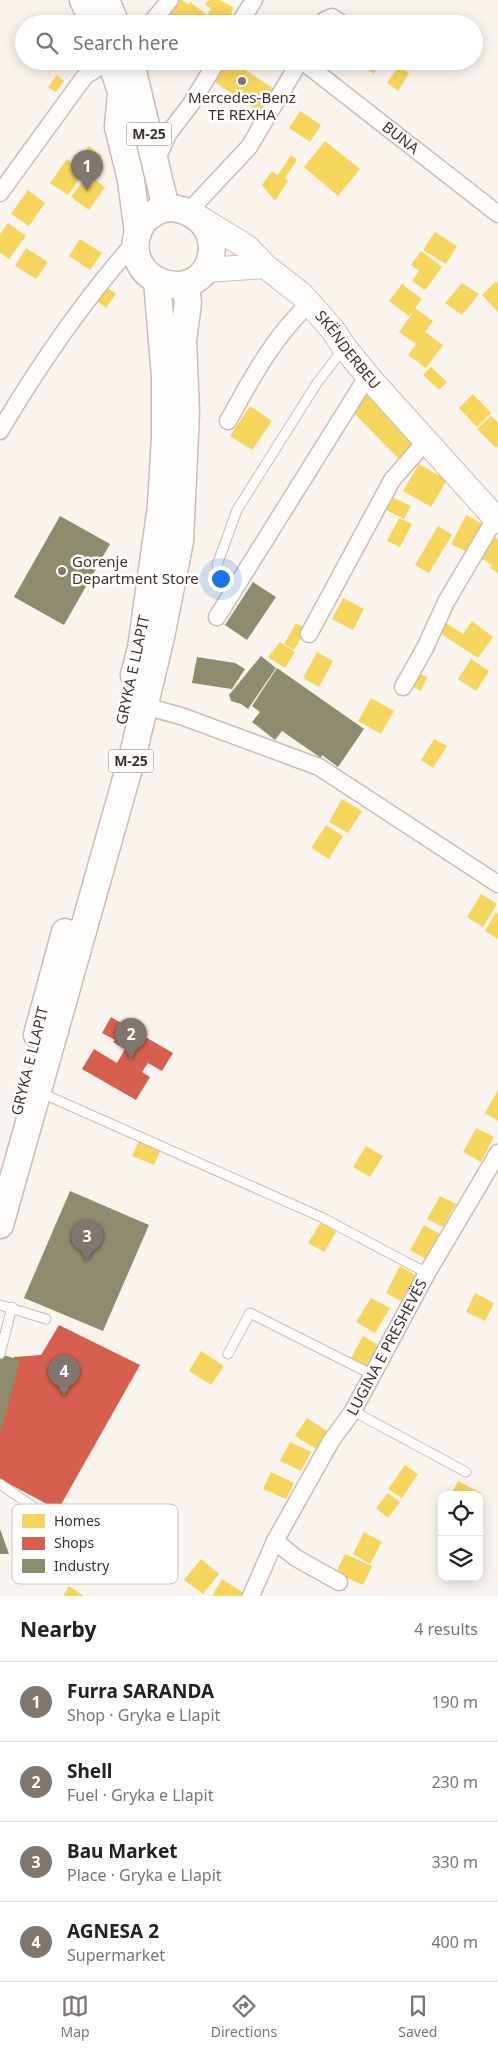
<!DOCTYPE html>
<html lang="en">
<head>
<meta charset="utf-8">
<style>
	body { margin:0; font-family:"Noto Sans",sans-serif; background:#f6f6f6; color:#222 }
	.controls { position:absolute; right:15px; bottom:15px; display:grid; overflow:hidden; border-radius:10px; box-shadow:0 2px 12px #0003 }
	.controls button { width:45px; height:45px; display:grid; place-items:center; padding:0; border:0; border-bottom:1px solid #e0e0e0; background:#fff; color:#222; font:25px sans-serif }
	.you { position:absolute; left:220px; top:578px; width:18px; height:18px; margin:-12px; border:4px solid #fff; border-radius:50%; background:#1a73e8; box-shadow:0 0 0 8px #1a73e833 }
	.badge { display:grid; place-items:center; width:32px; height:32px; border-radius:50%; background:#7f766f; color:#fff; font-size:16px; font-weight:700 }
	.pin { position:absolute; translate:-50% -41px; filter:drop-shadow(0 1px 2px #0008) }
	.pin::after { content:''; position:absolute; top:26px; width:18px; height:15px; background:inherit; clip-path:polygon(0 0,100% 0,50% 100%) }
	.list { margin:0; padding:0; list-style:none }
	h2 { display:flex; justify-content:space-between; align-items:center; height:65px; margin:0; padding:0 20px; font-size:21px }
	h2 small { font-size:16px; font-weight:400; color:#767676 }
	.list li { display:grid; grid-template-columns:32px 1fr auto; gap:15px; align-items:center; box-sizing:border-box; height:80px; padding:0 20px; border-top:1px solid #e0e0e0 }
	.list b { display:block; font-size:19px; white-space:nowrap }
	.list p { margin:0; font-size:16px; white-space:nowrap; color:#767676 }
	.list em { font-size:16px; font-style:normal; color:#767676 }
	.icon { flex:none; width:28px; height:28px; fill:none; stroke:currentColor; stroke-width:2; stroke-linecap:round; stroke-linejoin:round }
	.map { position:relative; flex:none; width:498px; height:1596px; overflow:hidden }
	.search { position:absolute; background:#fff; box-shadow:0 2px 12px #0003; left:15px; right:15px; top:15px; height:55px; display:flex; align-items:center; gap:12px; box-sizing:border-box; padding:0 18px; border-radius:28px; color:#767676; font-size:19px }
	.sheet { height:385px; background:#fff }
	nav { display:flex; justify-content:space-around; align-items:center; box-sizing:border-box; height:70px; border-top:1px solid #e0e0e0; background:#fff; font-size:14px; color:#767676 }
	nav a { display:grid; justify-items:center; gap:2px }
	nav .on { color:#7f766f }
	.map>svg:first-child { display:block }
	.homes { fill:#f6d55c }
	.shops { fill:#d6604d }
	.industry { fill:#8c8c6e }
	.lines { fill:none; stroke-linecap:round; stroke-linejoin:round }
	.lane-casing { stroke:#c6bfb8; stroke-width:11 }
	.street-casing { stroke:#c6bfb8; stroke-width:19 }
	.secondary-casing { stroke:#c6bfb8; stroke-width:26 }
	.primary-casing { stroke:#c6bfb8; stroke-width:29 }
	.lane { stroke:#fefdfc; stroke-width:9 }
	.street { stroke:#fefdfc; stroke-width:16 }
	.secondary { stroke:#fefdfc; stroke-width:24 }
	.primary { stroke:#fefdfc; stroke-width:26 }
	.poi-dot { fill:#7f766f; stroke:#fff; stroke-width:2 }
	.labels { text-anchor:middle; stroke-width:5; stroke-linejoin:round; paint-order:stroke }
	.shield { fill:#fff; stroke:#77706a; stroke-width:1 }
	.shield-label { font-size:14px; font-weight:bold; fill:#3d322a }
	.poi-label { font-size:15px; fill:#3d322a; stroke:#fff }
	.street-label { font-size:15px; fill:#3d322a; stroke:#fff }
	.key { fill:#fff; stroke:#c5c2bf; stroke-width:1 }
	.key-label { font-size:14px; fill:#3d322a }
</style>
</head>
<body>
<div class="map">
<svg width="498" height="1596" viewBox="0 0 498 1596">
	<rect width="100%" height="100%" fill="#faf4ee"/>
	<g class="homes">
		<path d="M178,0h4l7,5 1,-3 16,12 -8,10h-30l-5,-4z"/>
		<path d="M209,0h10l14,7 -2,9 -4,1 9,5 -1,2h-34l10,-16 -6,-3z"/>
		<path d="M49,61h27l-23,10z"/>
		<path d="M224,61h8l42,28 -15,23 -47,-32z"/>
		<path d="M355,61h27l-8,13z"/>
		<path d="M399,66l10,7 -11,18 -11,-8z"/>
		<path d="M57,75l7,6 -8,11 -8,-5z"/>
		<path d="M300,111l21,14 -11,17 -21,-14z"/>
		<path d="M325,141l35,28 -22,27 -34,-29z"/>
		<path d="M89,146l13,10 -10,13 -13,-11z"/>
		<path d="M291,155l6,5 -12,18 3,3 -13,20 -13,-16 10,-14 6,4z"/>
		<path d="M67,159l17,13 -16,23 -18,-12z"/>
		<path d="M88,174l17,13 -16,23 -18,-13z"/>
		<path d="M28,190l17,13 -16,23 -18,-12z"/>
		<path d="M8,223l18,13 -17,23 -9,-6v-19z"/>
		<path d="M435,232l22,14 -11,18 -23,-14z"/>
		<path d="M80,239l22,14 -12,17 -21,-14z"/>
		<path d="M26,248l22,14 -12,17 -21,-13z"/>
		<path d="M421,251l21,16 -17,23 -13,-9 7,-10 -8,-6z"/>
		<path d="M496,281l2,2v29l-16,-17z"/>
		<path d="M462,283l17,11 -17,21 -17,-12z"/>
		<path d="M402,284l20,15 -7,9 18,13 -8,11 18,13 -17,23 -18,-13 8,-11 -17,-12 15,-21 -5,5 -20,-15z"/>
		<path d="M106,287l10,7 -10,14 -9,-7z"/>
		<path d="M431,367l16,15 -8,8 -16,-15z"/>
		<path d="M363,391l52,53 -15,16 -50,-51z"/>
		<path d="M473,394l18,19 -14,14 -18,-19z"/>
		<path d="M250,406l22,15 -20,29 -22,-14z"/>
		<path d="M491,416l7,6v24l-2,2 -19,-19z"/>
		<path d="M419,464l28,16 -16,27 -28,-16z"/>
		<path d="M388,495l23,11 -7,13 -22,-11z"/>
		<path d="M466,515l20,11 -15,28 -20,-10z"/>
		<path d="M399,518l13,6 -12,23 -13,-6z"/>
		<path d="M438,526l14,9 -23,38 -14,-8z"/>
		<path d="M495,537l3,2v34l-8,-5 2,-3 -11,-7z"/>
		<path d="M343,598l21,11 -11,21 -21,-11z"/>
		<path d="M442,620l21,14 9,-13 21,16 -15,21 -43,-28z"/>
		<path d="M296,623l10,6 -12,21 -10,-6z"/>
		<path d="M280,642l15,10 -10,16 -17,-11z"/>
		<path d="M317,652l16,9 -14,26 -16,-9z"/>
		<path d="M471,659l18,12 -13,20 -18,-12z"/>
		<path d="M416,672l11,5 -6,14 -11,-6z"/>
		<path d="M371,698l23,13 -13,23 -23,-13z"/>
		<path d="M434,739l13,7 -14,22 -12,-8z"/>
		<path d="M342,799l20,12 -14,22 -19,-11z"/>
		<path d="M326,825l17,11 -14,23 -18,-11z"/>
		<path d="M481,894l16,10 -14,23 -16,-10z"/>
		<path d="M496,912l2,2v25l-13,-8z"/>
		<path d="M498,1090v31l-13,-8z"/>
		<path d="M476,1128l18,9 -13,25 -18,-10z"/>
		<path d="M139,1140l22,9 -7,16 -22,-9z"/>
		<path d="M366,1146l17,10 -13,21 -17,-10z"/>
		<path d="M440,1196l16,8 -13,23 -16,-8z"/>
		<path d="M321,1222l15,10 -12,20 -16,-9z"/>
		<path d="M424,1225l16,9 -14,25 -16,-9z"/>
		<path d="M400,1266l17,10 -14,26 -17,-9z"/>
		<path d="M475,1293l19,10 -9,18 -19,-9z"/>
		<path d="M371,1298l19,10 -15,25 -19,-11z"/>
		<path d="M363,1336l16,9 -12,22 -16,-9z"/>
		<path d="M201,1351l23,15 -13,19 -22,-14z"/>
		<path d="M307,1418l20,13 -11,18 -21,-13z"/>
		<path d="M290,1442l21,10 -10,19 -21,-10z"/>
		<path d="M405,1465l13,9 -16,24 -14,-9z"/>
		<path d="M271,1472l23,11 -8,16 -23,-10z"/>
		<path d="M458,1481l23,12 -1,2h-29z"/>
		<path d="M388,1493l12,9 -12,16 -12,-10z"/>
		<path d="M364,1532l18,10 -12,22 -17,-10z"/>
		<path d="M345,1554l27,12 -9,19 -27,-12z"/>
		<path d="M201,1559l18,15 -16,20 -19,-14z"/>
		<path d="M222,1579l25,16 -1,1h-34z"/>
		<path d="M69,1586l15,10h-21z"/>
	</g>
	<g class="shops">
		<path d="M111,1017l62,36 -11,18 -14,-8 -6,9 8,5 -14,23 -54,-31 12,-20 23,14 8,-14 -12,-7 2,-2 -13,-7z"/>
		<path d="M59,1325l81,40 -82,145 -58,-31v-51l14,-71 27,-2z"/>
	</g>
	<g class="industry">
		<path d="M60,516l50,28 -46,81 -50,-28z"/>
		<path d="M253,582l23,15 -29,43 -22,-15z"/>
		<path d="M261,656l15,12 -28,41 -7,-5 -10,-3 -2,-6z"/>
		<path d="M197,657l38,6 10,6 -13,20 -40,-6z"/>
		<path d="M277,668l87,61 -26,38 -16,-12 -1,3 -39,-27 -7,9 -23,-18 8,-10 -8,-6z"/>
		<path d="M70,1191l79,34 -46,106 -79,-33z"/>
		<path d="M0,1354l20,6 -19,71h-1z"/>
		<path d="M0,1529l9,25h-9z"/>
	</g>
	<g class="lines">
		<g class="lane-casing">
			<g id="lane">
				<path d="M217,565l20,-55 80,-127 27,-35"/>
				<path d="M39,1092l282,125 106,56"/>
				<path d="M0,1305l46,14"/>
				<path d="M0,1354l12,-47"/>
				<path d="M228,1354l22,-41 121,61"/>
				<path d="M353,1411l113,61"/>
				<path d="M0,1484l38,26"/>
			</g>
		</g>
		<g class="street-casing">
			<g id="street">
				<path d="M150,24l20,-24"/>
				<path d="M239,24l15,-24"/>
				<path d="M322,24l3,-4 7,-3 11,7"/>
				<path id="s1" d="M302,61l196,153"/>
				<path d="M156,161l12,-27 23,-30 26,-43"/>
				<path d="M0,193l85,-117 24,-15"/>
				<path d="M189,211l60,-64 51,-86"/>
				<path d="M228,421c24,-43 45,-84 82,-118"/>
				<path d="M0,431c39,-66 84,-131 135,-189"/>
				<path d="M217,617l145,-232 9,-5"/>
				<path d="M309,634l83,-154 28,-32 4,-9"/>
				<path d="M403,687l22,-39 21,-46 43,-73 5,-13"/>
				<path d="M144,706l37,10 138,51 179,117"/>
				<path d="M275,1541l21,17 43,24"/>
				<path id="s2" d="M251,1596l24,-55 56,-100 22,-30 74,-138 71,-120"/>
			</g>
		</g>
		<g class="secondary-casing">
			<g id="secondary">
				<path id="s3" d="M193,214l54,33 18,19 37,29 31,35 11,17 27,33 127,141"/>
				<path d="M205,270l60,-4"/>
			</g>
		</g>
		<g class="primary-casing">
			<g id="primary">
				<path d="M83,0l11,24"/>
				<path d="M106,0l10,24"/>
				<path d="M111,61l10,31 -3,35 13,53 7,53"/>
				<path d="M131,63l35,145"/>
				<path d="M166,208c28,0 50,19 45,48 -10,50 -87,30 -74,-21 4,-15 15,-23 29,-27z"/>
				<path d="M134,675l7,-27 20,-142 4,-70v-59l-8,-96"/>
				<path d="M37,1035l28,-103"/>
				<path d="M0,1225l133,-471 28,-117 19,-96 6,-129 -3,-72 5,-37 -2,-18"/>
			</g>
		</g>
		<use href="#lane" class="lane"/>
		<use href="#street" class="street"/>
		<use href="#secondary" class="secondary"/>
		<use href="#primary" class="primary"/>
	</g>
	<g class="poi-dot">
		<circle cx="242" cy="81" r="5"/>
		<circle cx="62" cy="571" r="5"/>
	</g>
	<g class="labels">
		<g class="shield">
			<rect x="126.5" y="122.5" width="45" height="23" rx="4"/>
			<rect x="108.5" y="749.5" width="45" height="23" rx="4"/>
		</g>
		<g class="shield-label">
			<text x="149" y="139">M-25</text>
			<text x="131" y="766">M-25</text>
		</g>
		<g class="poi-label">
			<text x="242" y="103">Mercedes-Benz<tspan x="242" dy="17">TE REXHA</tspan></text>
			<text x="72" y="567" text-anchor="start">Gorenje<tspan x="72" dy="17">Department Store</tspan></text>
		</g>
		<g class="street-label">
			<text dy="5" stroke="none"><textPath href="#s1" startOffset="125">BUNA</textPath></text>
			<text dy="5" stroke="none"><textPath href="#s3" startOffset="208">SKËNDERBEU</textPath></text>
			<text transform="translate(133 670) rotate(-78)" y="5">GRYKA E LLAPIT</text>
			<text transform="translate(30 1061) rotate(-76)" y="5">GRYKA E LLAPIT</text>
			<text dy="5" stroke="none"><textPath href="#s2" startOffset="284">LUGINA E PRESHEVËS</textPath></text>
		</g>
	</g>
	<rect x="12" y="1504" width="166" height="80" rx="8" class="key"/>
	<rect x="22" y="1514" width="23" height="14" fill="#f6d55c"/>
	<rect x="22" y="1537" width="23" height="13" fill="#d6604d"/>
	<rect x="22" y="1559" width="23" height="14" fill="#8c8c6e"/>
	<g class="key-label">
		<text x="54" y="1526">Homes</text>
		<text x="54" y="1548">Shops</text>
		<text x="54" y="1571">Industry</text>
	</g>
</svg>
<div class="controls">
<button><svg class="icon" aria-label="locate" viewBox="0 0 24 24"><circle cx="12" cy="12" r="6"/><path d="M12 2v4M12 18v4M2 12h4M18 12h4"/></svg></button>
<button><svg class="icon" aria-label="layers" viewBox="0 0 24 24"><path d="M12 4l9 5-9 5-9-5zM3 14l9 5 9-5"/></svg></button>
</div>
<div class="you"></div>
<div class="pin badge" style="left:87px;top:191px">1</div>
<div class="pin badge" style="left:131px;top:1059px">2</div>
<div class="pin badge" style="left:87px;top:1261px">3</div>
<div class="pin badge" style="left:64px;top:1396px">4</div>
<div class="search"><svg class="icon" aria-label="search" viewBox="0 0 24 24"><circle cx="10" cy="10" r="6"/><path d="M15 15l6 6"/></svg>Search here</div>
</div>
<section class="sheet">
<h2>Nearby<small>4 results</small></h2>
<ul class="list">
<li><span class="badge">1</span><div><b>Furra SARANDA</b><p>Shop · Gryka e Llapit</p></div><em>190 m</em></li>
<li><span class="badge">2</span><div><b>Shell</b><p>Fuel · Gryka e Llapit</p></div><em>230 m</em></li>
<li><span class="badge">3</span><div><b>Bau Market</b><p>Place · Gryka e Llapit</p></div><em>330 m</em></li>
<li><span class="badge">4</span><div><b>AGNESA 2</b><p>Supermarket</p></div><em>400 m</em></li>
</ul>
</section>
<nav>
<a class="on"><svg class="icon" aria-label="map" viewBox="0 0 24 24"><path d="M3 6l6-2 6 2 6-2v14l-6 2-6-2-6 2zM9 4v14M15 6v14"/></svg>Map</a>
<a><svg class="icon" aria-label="directions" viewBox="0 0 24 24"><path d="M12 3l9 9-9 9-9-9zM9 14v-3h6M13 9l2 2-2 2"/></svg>Directions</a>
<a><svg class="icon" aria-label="saved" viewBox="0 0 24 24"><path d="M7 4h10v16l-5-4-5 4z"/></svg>Saved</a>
</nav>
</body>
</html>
